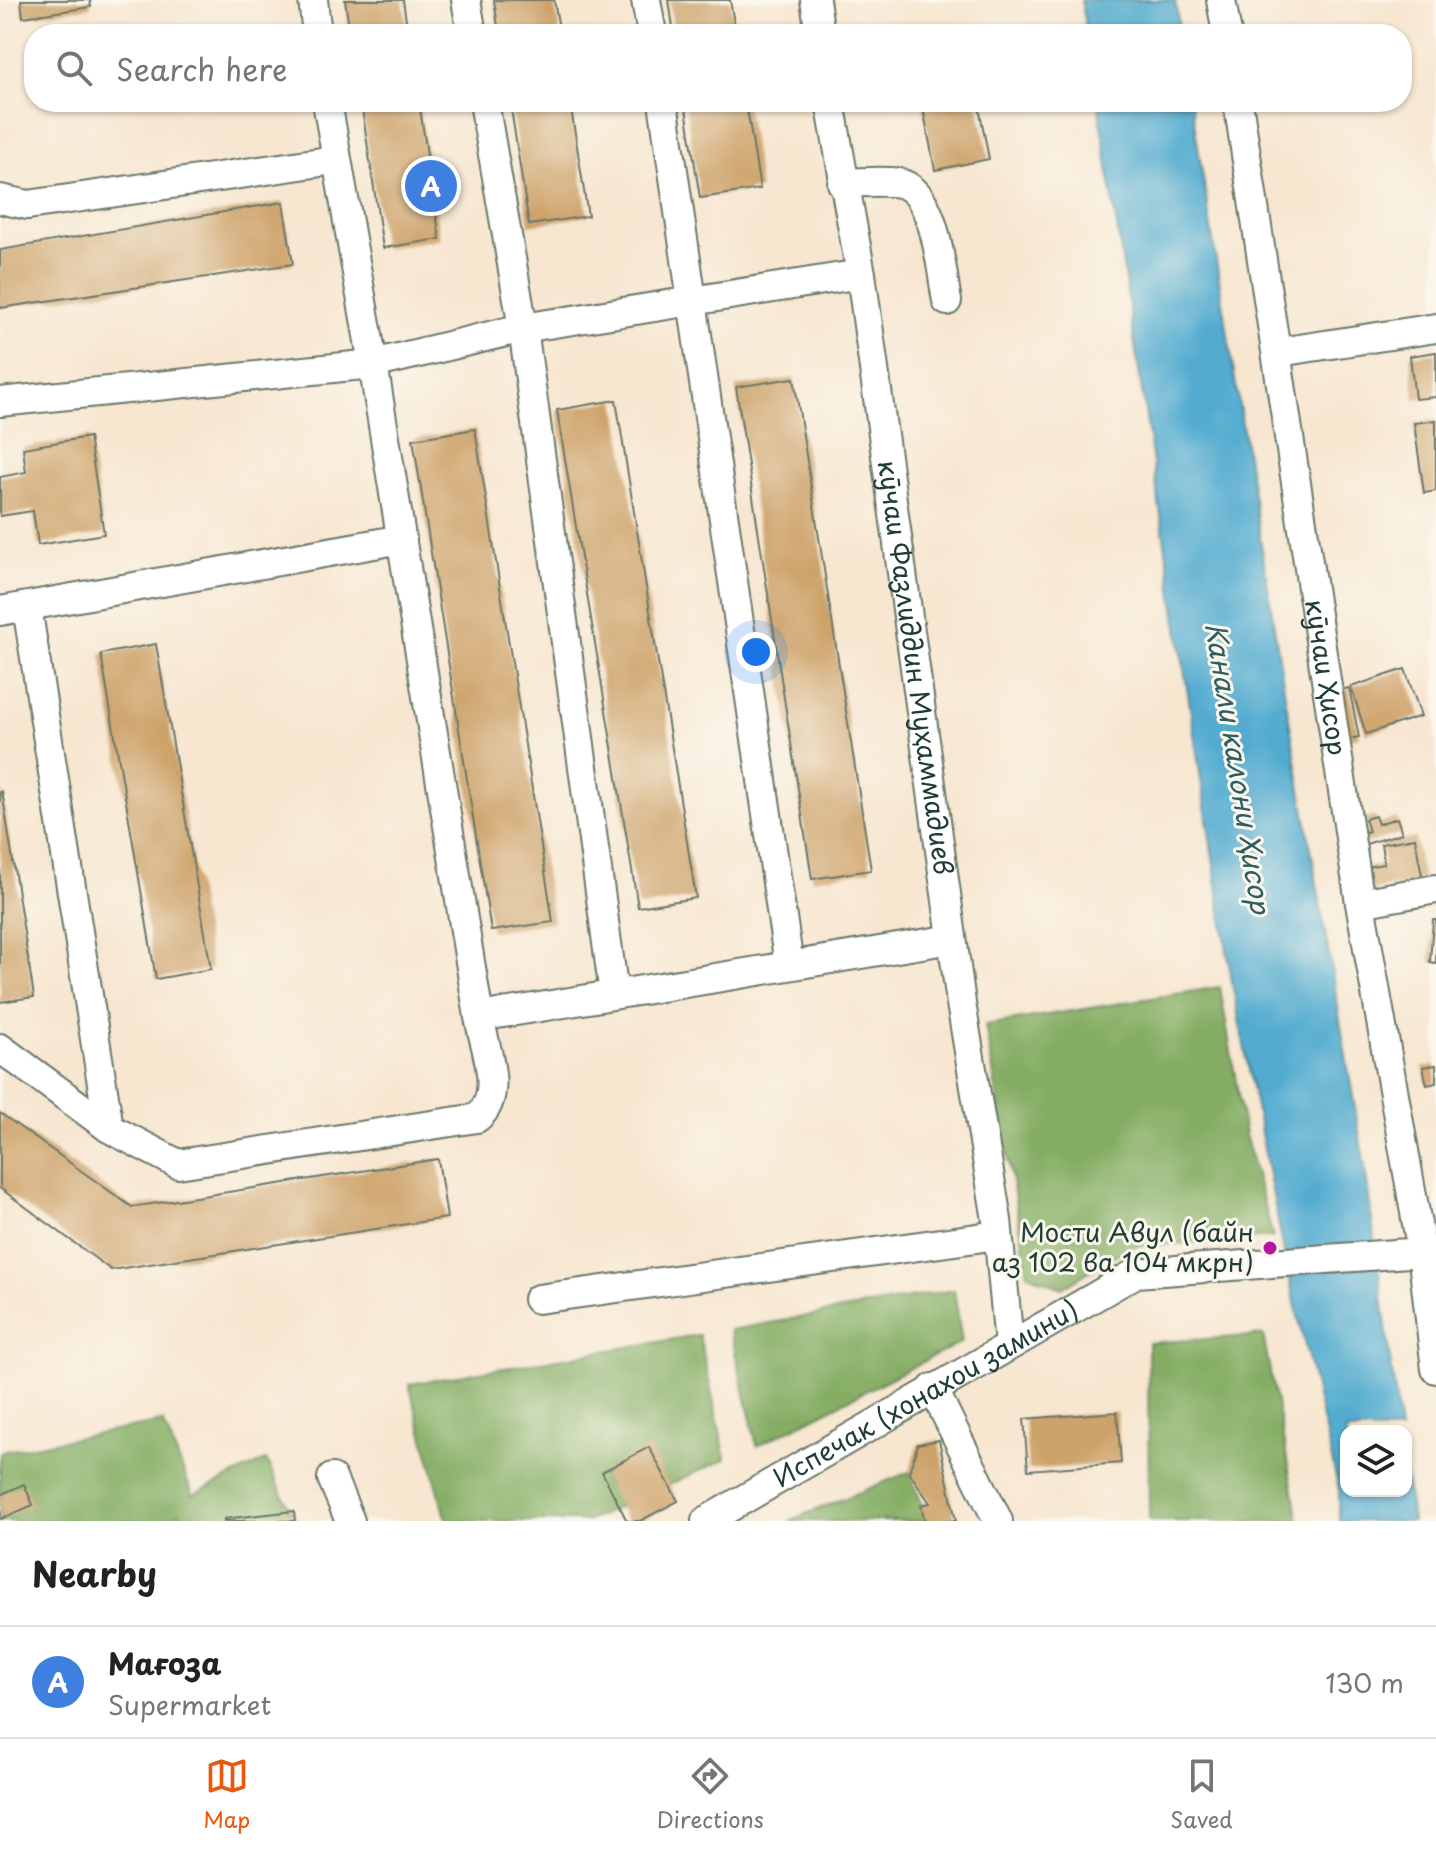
<!DOCTYPE html>
<html lang="en">
<head>
<meta charset="utf-8">
<style>
	body { margin:0; font-family:"Playpen Sans",sans-serif; background:#f2f2f2; color:#222 }
	.controls { position:absolute; right:24px; bottom:24px; display:grid; overflow:hidden; border-radius:16px; box-shadow:0 2px 6px #0004 }
	.controls button { width:72px; height:72px; display:grid; place-items:center; padding:0; border:0; border-bottom:2px solid #e0e0e0; background:#fff; color:#222; font:40px sans-serif }
	.you { position:absolute; left:756px; top:652px; width:28px; height:28px; margin:-20px; border:6px solid #fff; border-radius:50%; background:#1a73e8; box-shadow:0 0 0 12px #1a73e833 }
	.badge { display:grid; place-items:center; width:52px; height:52px; border-radius:50%; background:#ea580c; color:#fff; font-size:26px; font-weight:700 }
	.pin { position:absolute; translate:-50% -50%; border:4px solid #fff; box-shadow:0 2px 8px #0006 }
	.list { margin:0; padding:0; list-style:none }
	h2 { display:flex; justify-content:space-between; align-items:center; height:104px; margin:0; padding:0 32px; font-size:34px }
	h2 small { font-size:26px; font-weight:400; color:#767676 }
	.list li { display:grid; grid-template-columns:52px 1fr auto; gap:24px; align-items:center; box-sizing:border-box; height:112px; padding:0 32px; border-top:2px solid #e0e0e0 }
	.list b { display:block; font-size:30px; white-space:nowrap }
	.list p { margin:0; font-size:26px; white-space:nowrap; color:#767676 }
	.list em { font-size:26px; font-style:normal; color:#767676 }
	.icon { flex:none; width:44px; height:44px; fill:none; stroke:currentColor; stroke-width:2; stroke-linecap:round; stroke-linejoin:round }
	.map { position:relative; flex:none; width:1436px; height:1521px; overflow:hidden }
	.search { position:absolute; background:#fff; box-shadow:0 2px 6px #0004; left:24px; right:24px; top:24px; height:88px; display:flex; align-items:center; gap:20px; box-sizing:border-box; padding:0 28px; border-radius:32px; color:#767676; font-size:30px }
	.sheet { height:216px; background:#fff }
	nav { display:flex; justify-content:space-around; align-items:center; box-sizing:border-box; height:112px; border-top:2px solid #e0e0e0; background:#fff; font-size:22px; color:#767676 }
	nav a { display:grid; justify-items:center; gap:4px }
	nav .on { color:#ea580c }
	.map>svg:first-child { display:block }
	.forest { fill:#84ad64; stroke:#52754c; stroke-width:2 }
	.water { fill:#52acd0; stroke:#387482; stroke-width:2 }
	.building { fill:#cea36a }
	.lines { fill:none; stroke-linecap:round; stroke-linejoin:round }
	.minor-casing { stroke:#6b786b; stroke-width:32 }
	.minor { stroke:#fff; stroke-width:28 }
	.poi-dot { fill:#b5179e; stroke:#fbf7ec; stroke-width:3 }
	.labels { text-anchor:middle; stroke-width:6; stroke-linejoin:round; paint-order:stroke }
	.street-label { font-size:26px; fill:#1f3d34; stroke:#fbf7ec }
	.poi-label { font-size:26px; fill:#1f3d34; stroke:#fbf7ec; text-anchor:end }
	.water-label { font-size:28px; font-style:italic; fill:#2e5e63; stroke:#fbf7ec }
</style>
</head>
<body>
<div class="map">
<svg width="1436" height="1521" viewBox="0 0 1436 1521">
	<rect width="100%" height="100%" fill="#fbf7ec"/>
	<filter id="ink" filterUnits="userSpaceOnUse"><feTurbulence type="fractalNoise" baseFrequency=".0125" numOctaves="2"/><feDisplacementMap in="SourceGraphic" scale="16" xChannelSelector="R" yChannelSelector="G"/><feConvolveMatrix kernelMatrix="1 2 1 2 8 2 1 2 1" color-interpolation-filters="sRGB"/></filter>
	<filter id="wash" filterUnits="userSpaceOnUse"><feTurbulence type="fractalNoise" baseFrequency=".006" numOctaves="4" result="noise"/><feDisplacementMap in="SourceGraphic" scale="32" xChannelSelector="R" yChannelSelector="G"/><feGaussianBlur stdDeviation="1.8" result="paint"/><feColorMatrix in="noise" values="0 0 0 0 0 0 0 0 0 0 0 0 0 0 0 0 0 1.4 0 .05"/><feComposite in="paint" operator="in"/></filter>
	<g filter="url(#wash)">
		<rect width="100%" height="100%" fill="#f7e6d0"/>
		<g class="forest">
			<path d="M1220,987l25,148 28,102 -144,10 -67,41 -34,-14 -43,-249z"/>
			<path d="M954,1290l8,52 -205,104 -27,-116z"/>
			<path d="M699,1335l27,124 -138,62h-141l-38,-137z"/>
			<path d="M1263,1335l36,186h-150l-1,-178z"/>
			<path d="M163,1422l30,73 73,-35 30,61h-113l-4,-8 -16,8h-163v-69z"/>
			<path d="M909,1472l20,49h-140z"/>
		</g>
		<g class="water">
			<path d="M1081,0h94l5,34h-93z"/>
			<path d="M1098,102h93l94,593 80,473 35,263h-54v60h60v-14l6,44h-73v-31l-51,-217 -56,-290z"/>
		</g>
		<g id="blocks">
			<g class="building">
				<path d="M21,0h69l1,7 -68,10z"/>
				<path d="M345,0h58l5,34h-58z"/>
				<path d="M494,0h60l6,34h-61z"/>
				<path d="M669,0h61l6,34h-62z"/>
				<path d="M361,102h58l21,137 -57,9z"/>
				<path d="M510,102h60l18,114 -59,9z"/>
				<path d="M685,102h61l14,87 -60,9z"/>
				<path d="M955,102h23l11,57 -54,11 -12,-62z"/>
				<path d="M283,202l10,62 -293,44v-58z"/>
				<path d="M1436,352v45l-21,2 -5,-43z"/>
				<path d="M794,378l77,492 -59,9 -76,-492z"/>
				<path d="M616,400l80,498 -58,9 -81,-497z"/>
				<path d="M1436,420v71l-12,2 -10,-70z"/>
				<path d="M475,429l78,493 -62,9 -78,-492z"/>
				<path d="M89,437l15,97 -66,11 -5,-34 -33,5v-39l26,-5 -3,-24z"/>
				<path d="M156,644l55,325 -55,10 -55,-325z"/>
				<path d="M1405,669l16,47 -55,18 -15,-47z"/>
				<path d="M1349,688l10,49 -14,3 -10,-49z"/>
				<path d="M2,791l32,206 -34,5v-210z"/>
				<path d="M1375,816l3,8 19,-6 5,15 -36,11 -4,-11 7,-2 -4,-12z"/>
				<path d="M1415,838l8,43 -53,10 -4,-24 18,-3 -3,-20z"/>
				<path d="M1433,920h3v43l-6,-1z"/>
				<path d="M1436,1065v18l-9,2 -4,-18z"/>
				<path d="M0,1113l132,94 306,-48 9,59 -336,52 -111,-82z"/>
				<path d="M1117,1412l4,51 -93,7 -4,-51z"/>
				<path d="M939,1440l17,81h-31l-4,-16 9,-2 -21,-31 9,-28z"/>
				<path d="M649,1447l29,54 -38,20h-13l-25,-49z"/>
				<path d="M24,1484l9,21 -32,14 -1,-24z"/>
				<path d="M294,1511l1,10h-71v-2z"/>
			</g>
		</g>
	</g>
	<g filter="url(#ink)">
		<use href="#blocks" fill-opacity="0" stroke="#6b786b" stroke-width="2"/>
		<g class="lines">
			<g class="minor-casing">
				<g id="minor">
					<path d="M313,0l4,34"/>
					<path d="M466,0l6,34"/>
					<path d="M646,0l6,34"/>
					<path d="M815,0l5,34"/>
					<path d="M1221,0l6,34"/>
					<path d="M327,102l46,262 106,653"/>
					<path d="M484,102l39,226 91,666"/>
					<path d="M663,102l126,863"/>
					<path id="s1" d="M830,102l31,172 100,729 36,217 12,124"/>
					<path id="s2" d="M1238,102l122,801 62,349 14,117"/>
					<path d="M842,183c18,0 39,-3 57,0 37,7 42,87 48,118"/>
					<path d="M0,199l28,6 307,-45"/>
					<path d="M1279,352l157,-24"/>
					<path d="M0,402l373,-38 150,-36 338,-54"/>
					<path d="M27,607l82,521"/>
					<path d="M0,611l402,-72"/>
					<path d="M1360,903l76,-14"/>
					<path d="M0,1048l109,80 69,36 299,-46c28,-23 8,-69 2,-101l473,-78"/>
					<path d="M538,1299l460,-64"/>
					<path d="M933,1388l65,133"/>
					<path d="M332,1478l18,43"/>
					<path id="s3" d="M706,1521l430,-248 300,-22"/>
				</g>
			</g>
			<use href="#minor" class="minor"/>
		</g>
	</g>
	<circle class="poi-dot" cx="1270" cy="1248" r="8"/>
	<g class="labels">
		<g class="street-label">
			<text dy="9" stroke="none"><textPath href="#s1" startOffset="572">кӯчаи Фазлиддин Муҳаммадиев</textPath></text>
			<text dy="9" stroke="none"><textPath href="#s2" startOffset="582">кӯчаи Ҳисор</textPath></text>
			<text dy="9" stroke="none"><textPath href="#s3" startOffset="254">Испечак (хонахои замини)</textPath></text>
		</g>
		<g class="poi-label">
			<text x="1254" y="1242">Мости Авул (байн<tspan x="1254" dy="30">аз 102 ва 104 мкрн)</tspan></text>
		</g>
		<g class="water-label">
			<text transform="translate(1238 768) rotate(81)" y="10">Канали калони Ҳисор</text>
		</g>
	</g>
</svg>
<div class="controls">
<button><svg class="icon" aria-label="layers" viewBox="0 0 24 24"><path d="M12 4l9 5-9 5-9-5zM3 14l9 5 9-5"/></svg></button>
</div>
<div class="you"></div>
<div class="pin badge" style="left:431px;top:186px;background:#3f7fe0">A</div>
<div class="search"><svg class="icon" aria-label="search" viewBox="0 0 24 24"><circle cx="10" cy="10" r="6"/><path d="M15 15l6 6"/></svg>Search here</div>
</div>
<section class="sheet">
<h2>Nearby<small></small></h2>
<ul class="list">
<li><span class="badge" style="background:#3f7fe0">A</span><div><b>Мағоза</b><p>Supermarket</p></div><em>130 m</em></li>
</ul>
</section>
<nav>
<a class="on"><svg class="icon" aria-label="map" viewBox="0 0 24 24"><path d="M3 6l6-2 6 2 6-2v14l-6 2-6-2-6 2zM9 4v14M15 6v14"/></svg>Map</a>
<a><svg class="icon" aria-label="directions" viewBox="0 0 24 24"><path d="M12 3l9 9-9 9-9-9zM9 14v-3h6M13 9l2 2-2 2"/></svg>Directions</a>
<a><svg class="icon" aria-label="saved" viewBox="0 0 24 24"><path d="M7 4h10v16l-5-4-5 4z"/></svg>Saved</a>
</nav>
</body>
</html>
